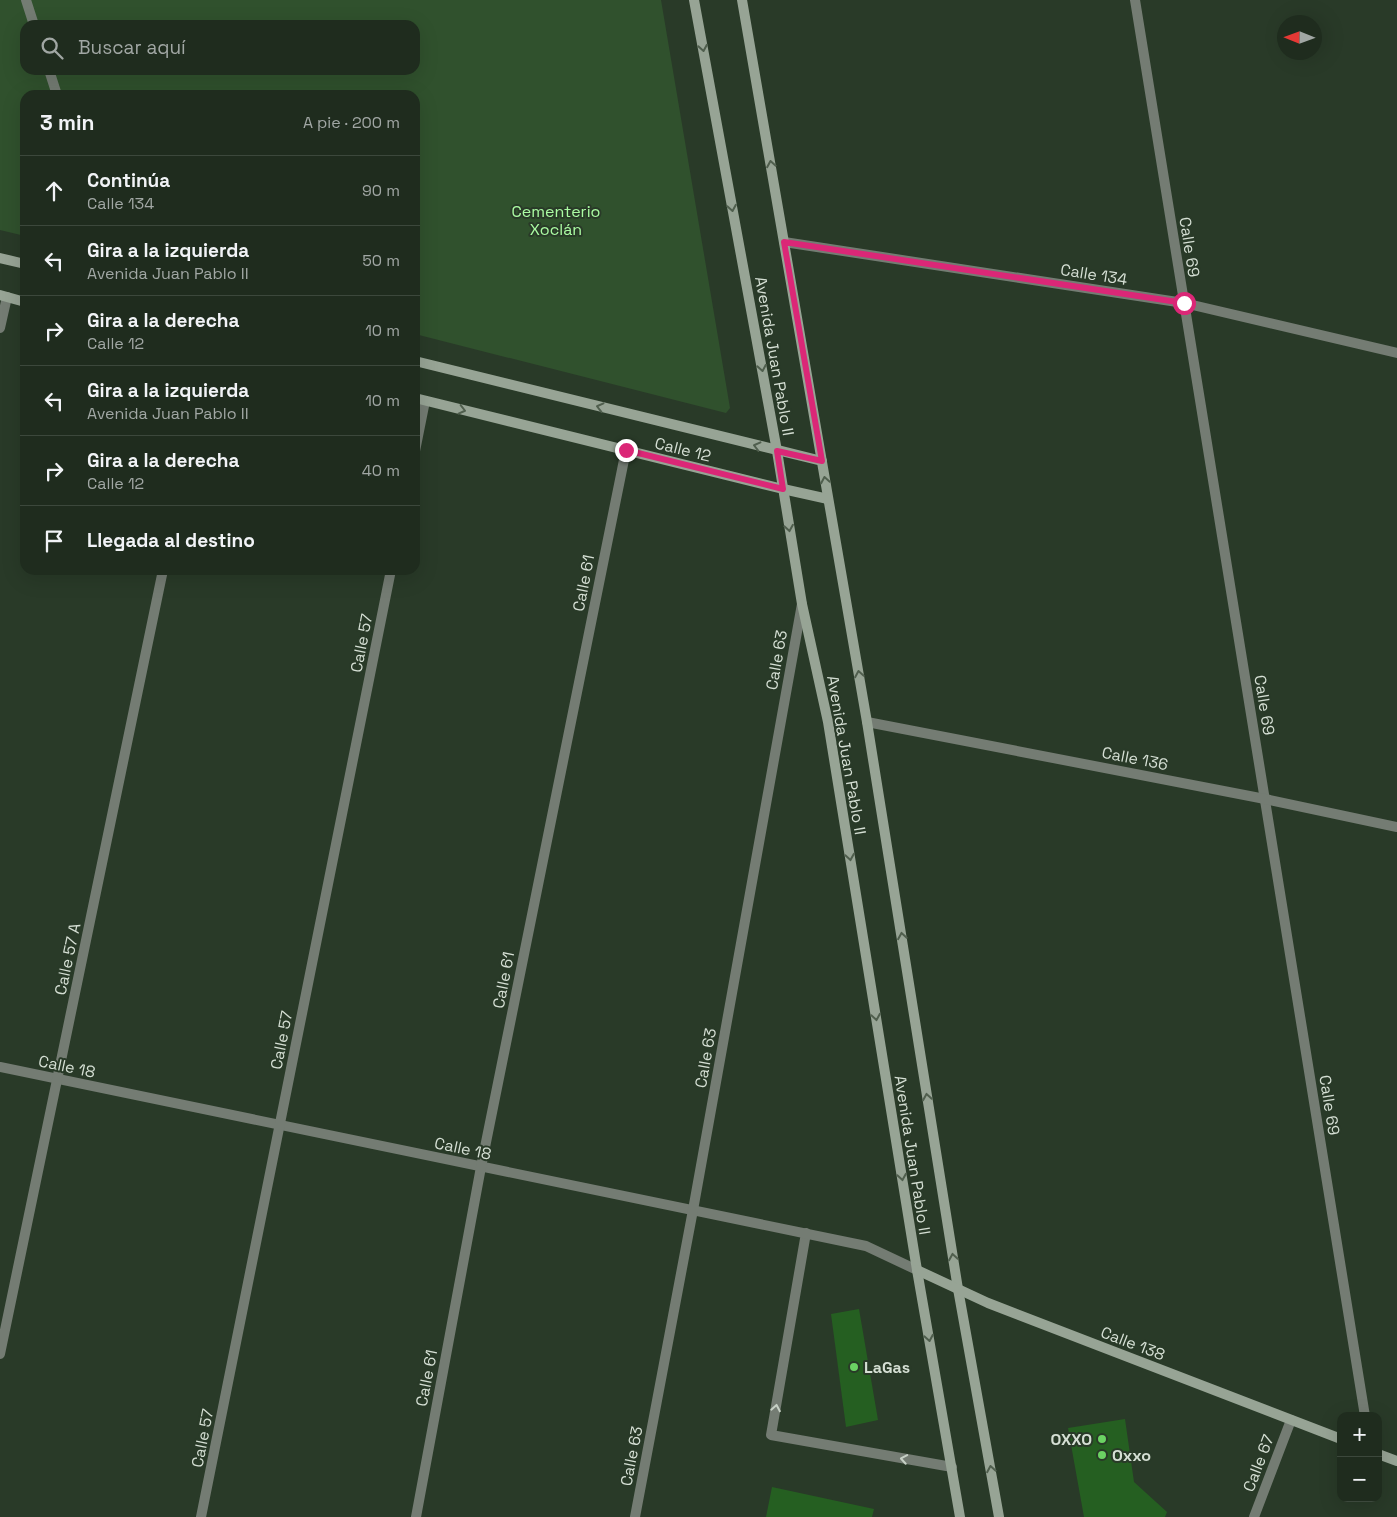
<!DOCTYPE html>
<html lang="es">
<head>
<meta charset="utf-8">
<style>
	body { margin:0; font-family:"Space Grotesk",sans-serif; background:#2c382b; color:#f1f3f6 }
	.controls { position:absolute; right:15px; bottom:15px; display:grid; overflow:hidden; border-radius:10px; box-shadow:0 5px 20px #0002 }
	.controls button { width:45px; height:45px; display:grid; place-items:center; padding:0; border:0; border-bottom:1px solid #3c483c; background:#1f2c1e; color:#f1f3f6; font:25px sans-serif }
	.compass { position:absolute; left:1277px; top:15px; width:45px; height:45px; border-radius:50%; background:#1f2c1e; box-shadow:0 5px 20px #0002; rotate:271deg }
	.stop { position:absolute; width:15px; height:15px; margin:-11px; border:4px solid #db2777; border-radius:50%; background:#fff }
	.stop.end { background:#db2777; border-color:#fff; box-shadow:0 1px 5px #0008 }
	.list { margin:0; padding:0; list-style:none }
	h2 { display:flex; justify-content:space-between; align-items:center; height:65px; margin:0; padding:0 20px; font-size:21px }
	h2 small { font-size:16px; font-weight:400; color:#a1a7a4 }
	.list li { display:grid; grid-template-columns:32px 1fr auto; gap:15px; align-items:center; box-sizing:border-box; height:70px; padding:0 20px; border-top:1px solid #3c483c }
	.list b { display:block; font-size:19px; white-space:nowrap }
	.list p { margin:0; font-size:16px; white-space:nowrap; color:#a1a7a4 }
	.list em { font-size:16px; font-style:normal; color:#a1a7a4 }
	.icon { flex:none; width:28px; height:28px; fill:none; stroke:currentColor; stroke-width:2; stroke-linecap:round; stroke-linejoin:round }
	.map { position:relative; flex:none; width:1397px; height:1517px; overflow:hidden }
	.search { position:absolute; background:#1f2c1e; box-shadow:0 5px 20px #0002; left:20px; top:20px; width:400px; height:55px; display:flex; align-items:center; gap:12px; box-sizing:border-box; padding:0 18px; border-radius:15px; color:#a1a7a4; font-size:19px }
	.panel { position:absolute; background:#1f2c1e; box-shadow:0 5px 20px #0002; left:20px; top:90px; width:400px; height:485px; border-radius:15px }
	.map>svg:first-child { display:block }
	.green { fill:#30512d; fill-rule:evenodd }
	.building { fill:#255f21 }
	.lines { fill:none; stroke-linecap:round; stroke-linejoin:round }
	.lane { stroke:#747c73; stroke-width:10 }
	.street { stroke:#747c73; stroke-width:10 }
	.secondary { stroke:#97a495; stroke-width:10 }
	.oneway { stroke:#505f4e }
	.oneway2 { stroke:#c6d0c5 }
	.route { stroke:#db2777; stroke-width:6 }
	.poi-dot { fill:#6bd363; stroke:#293a28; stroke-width:2 }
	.labels { text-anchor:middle; stroke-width:4; stroke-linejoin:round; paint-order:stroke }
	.park-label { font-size:16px; fill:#abfca3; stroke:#293a28 }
	.street-label { font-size:16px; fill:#d5dfd4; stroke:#293a28 }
	.poi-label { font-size:16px; font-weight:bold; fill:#d5dfd4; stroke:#293a28; text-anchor:start }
</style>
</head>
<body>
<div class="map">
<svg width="1397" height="1517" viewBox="0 0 1397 1517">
	<rect width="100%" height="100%" fill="#293a28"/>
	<path class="green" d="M0,0h661l69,408 -4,5 -311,-79v-239h-390v141l-25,-6zM25,25h390v45h-390z"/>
	<g class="building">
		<path d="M859,1309l19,111 -32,7 -15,-113z"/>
		<path d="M1125,1419l9,63 33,30 -2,5h-81l-16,-89z"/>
		<path d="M772,1487l102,22 -2,8h-106z"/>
	</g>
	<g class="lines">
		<g class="lane">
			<path d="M26,0l8,25"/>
			<path d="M49,70l8,25"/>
			<path d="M806,1233l-35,202 181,32"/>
		</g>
		<g class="street">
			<path d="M1135,0l230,1416"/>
			<path d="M784,242l400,61 213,50"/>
			<path d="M0,328l7,-31"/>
			<path d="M415,451l10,-50"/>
			<path d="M867,722l398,77 132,28"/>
			<path d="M0,1067l866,179 51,24"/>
			<path d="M0,1354l163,-784"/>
			<path d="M201,1517l190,-947"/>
			<path d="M416,1517l65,-350 145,-717"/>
			<path d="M635,1517l58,-307 109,-606"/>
			<path d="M1254,1517l37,-97"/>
		</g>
		<g class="secondary">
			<path d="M694,0l83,451 25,153 26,118 89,548 43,247"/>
			<path d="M742,0l125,722 91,567 41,228"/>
			<path d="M0,258l25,6"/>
			<path d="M0,295l25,7"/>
			<path d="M415,361l407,100"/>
			<path d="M415,398l368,91 45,10"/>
			<path d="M917,1270l71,33 353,136"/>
			<path d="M1378,1454l19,7"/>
		</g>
	</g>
	<defs><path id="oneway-chevron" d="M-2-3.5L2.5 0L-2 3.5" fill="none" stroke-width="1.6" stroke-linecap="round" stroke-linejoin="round" transform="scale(1.25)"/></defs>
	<g class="oneway">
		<use href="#oneway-chevron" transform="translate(703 48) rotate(80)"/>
		<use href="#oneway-chevron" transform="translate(771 164) rotate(-100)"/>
		<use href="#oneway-chevron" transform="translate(732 208) rotate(80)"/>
		<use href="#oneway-chevron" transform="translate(762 368) rotate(80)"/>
		<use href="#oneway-chevron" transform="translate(600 407) rotate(-166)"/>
		<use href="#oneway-chevron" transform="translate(462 410) rotate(14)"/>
		<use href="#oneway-chevron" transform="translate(757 446) rotate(-166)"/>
		<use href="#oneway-chevron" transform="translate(825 480) rotate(-100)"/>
		<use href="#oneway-chevron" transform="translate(789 528) rotate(81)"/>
		<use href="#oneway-chevron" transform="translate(859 674) rotate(-100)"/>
		<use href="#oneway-chevron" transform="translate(850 857) rotate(81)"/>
		<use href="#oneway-chevron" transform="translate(902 936) rotate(-99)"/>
		<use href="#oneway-chevron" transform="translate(876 1017) rotate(81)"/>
		<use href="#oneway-chevron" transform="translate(927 1097) rotate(-99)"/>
		<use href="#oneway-chevron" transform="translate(902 1177) rotate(81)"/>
		<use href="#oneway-chevron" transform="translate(953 1257) rotate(-99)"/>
		<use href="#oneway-chevron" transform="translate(929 1338) rotate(80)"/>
		<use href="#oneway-chevron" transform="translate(991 1469) rotate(-100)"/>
	</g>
	<g class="oneway2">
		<use href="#oneway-chevron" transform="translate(776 1408) rotate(-80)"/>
		<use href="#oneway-chevron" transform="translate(904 1459) rotate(-170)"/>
	</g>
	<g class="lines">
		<path class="route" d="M626,450l157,39 -6,-38 45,10 -38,-219 400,61"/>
	</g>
	<g class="poi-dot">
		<circle cx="854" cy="1367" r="5"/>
		<circle cx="1102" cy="1439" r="5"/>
		<circle cx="1102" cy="1455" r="5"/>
	</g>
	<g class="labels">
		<g class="park-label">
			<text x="556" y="217">Cementerio<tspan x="556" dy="18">Xoclán</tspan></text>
		</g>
		<g class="street-label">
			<text transform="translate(1190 247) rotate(81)" y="6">Calle 69</text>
			<text transform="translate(1094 274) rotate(9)" y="6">Calle 134</text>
			<text transform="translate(775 356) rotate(80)" y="6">Avenida Juan Pablo II</text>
			<text transform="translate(683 449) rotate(14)" y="6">Calle 12</text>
			<text transform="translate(583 583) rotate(-79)" y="6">Calle 61</text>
			<text transform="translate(361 643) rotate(-79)" y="6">Calle 57</text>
			<text transform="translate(776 660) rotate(-80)" y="6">Calle 63</text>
			<text transform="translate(1265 705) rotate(81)" y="6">Calle 69</text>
			<text transform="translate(847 755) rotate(80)" y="6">Avenida Juan Pablo II</text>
			<text transform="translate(1135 758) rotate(11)" y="6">Calle 136</text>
			<text transform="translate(67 959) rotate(-78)" y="6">Calle 57 A</text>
			<text transform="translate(503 980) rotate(-79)" y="6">Calle 61</text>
			<text transform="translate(281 1040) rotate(-79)" y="6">Calle 57</text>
			<text transform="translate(705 1058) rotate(-80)" y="6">Calle 63</text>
			<text transform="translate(67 1066) rotate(12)" y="6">Calle 18</text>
			<text transform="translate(1330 1105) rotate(81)" y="6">Calle 69</text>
			<text transform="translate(463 1148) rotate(12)" y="6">Calle 18</text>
			<text transform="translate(913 1155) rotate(81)" y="6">Avenida Juan Pablo II</text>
			<text transform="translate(1133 1343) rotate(21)" y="6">Calle 138</text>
			<text transform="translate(426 1378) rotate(-79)" y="6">Calle 61</text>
			<text transform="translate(202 1438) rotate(-79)" y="6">Calle 57</text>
			<text transform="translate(631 1456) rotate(-79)" y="6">Calle 63</text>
			<text transform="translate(1258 1463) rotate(-69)" y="6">Calle 67</text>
		</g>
		<g class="poi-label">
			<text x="864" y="1373">LaGas</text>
			<text x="1092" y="1445" text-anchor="end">OXXO</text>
			<text x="1112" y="1461">Oxxo</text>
		</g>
	</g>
</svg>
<div class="controls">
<button>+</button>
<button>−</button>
</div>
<svg class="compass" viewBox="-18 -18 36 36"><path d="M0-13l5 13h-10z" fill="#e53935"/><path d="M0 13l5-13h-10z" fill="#a1a7a4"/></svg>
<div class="stop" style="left:1184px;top:303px"></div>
<div class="stop end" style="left:626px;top:450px"></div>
<div class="search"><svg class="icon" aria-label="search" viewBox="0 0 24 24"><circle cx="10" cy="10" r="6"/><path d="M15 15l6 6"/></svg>Buscar aquí</div>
<section class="panel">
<h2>3 min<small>A pie · 200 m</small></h2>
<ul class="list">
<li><svg class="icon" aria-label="ahead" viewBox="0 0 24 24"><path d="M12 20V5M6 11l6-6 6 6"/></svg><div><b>Continúa</b><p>Calle 134</p></div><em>90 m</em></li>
<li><svg class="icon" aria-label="left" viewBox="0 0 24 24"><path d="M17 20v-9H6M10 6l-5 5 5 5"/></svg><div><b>Gira a la izquierda</b><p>Avenida Juan Pablo II</p></div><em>50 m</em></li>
<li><svg class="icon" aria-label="right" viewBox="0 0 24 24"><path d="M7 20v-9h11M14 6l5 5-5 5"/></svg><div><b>Gira a la derecha</b><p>Calle 12</p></div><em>10 m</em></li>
<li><svg class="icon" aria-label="left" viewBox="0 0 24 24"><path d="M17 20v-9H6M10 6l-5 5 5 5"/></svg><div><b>Gira a la izquierda</b><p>Avenida Juan Pablo II</p></div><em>10 m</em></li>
<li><svg class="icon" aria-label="right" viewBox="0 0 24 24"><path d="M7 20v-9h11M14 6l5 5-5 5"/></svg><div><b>Gira a la derecha</b><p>Calle 12</p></div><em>40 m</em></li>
<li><svg class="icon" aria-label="arrive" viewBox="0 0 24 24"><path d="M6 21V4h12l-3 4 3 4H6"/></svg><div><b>Llegada al destino</b></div></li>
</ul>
</section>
</div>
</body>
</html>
